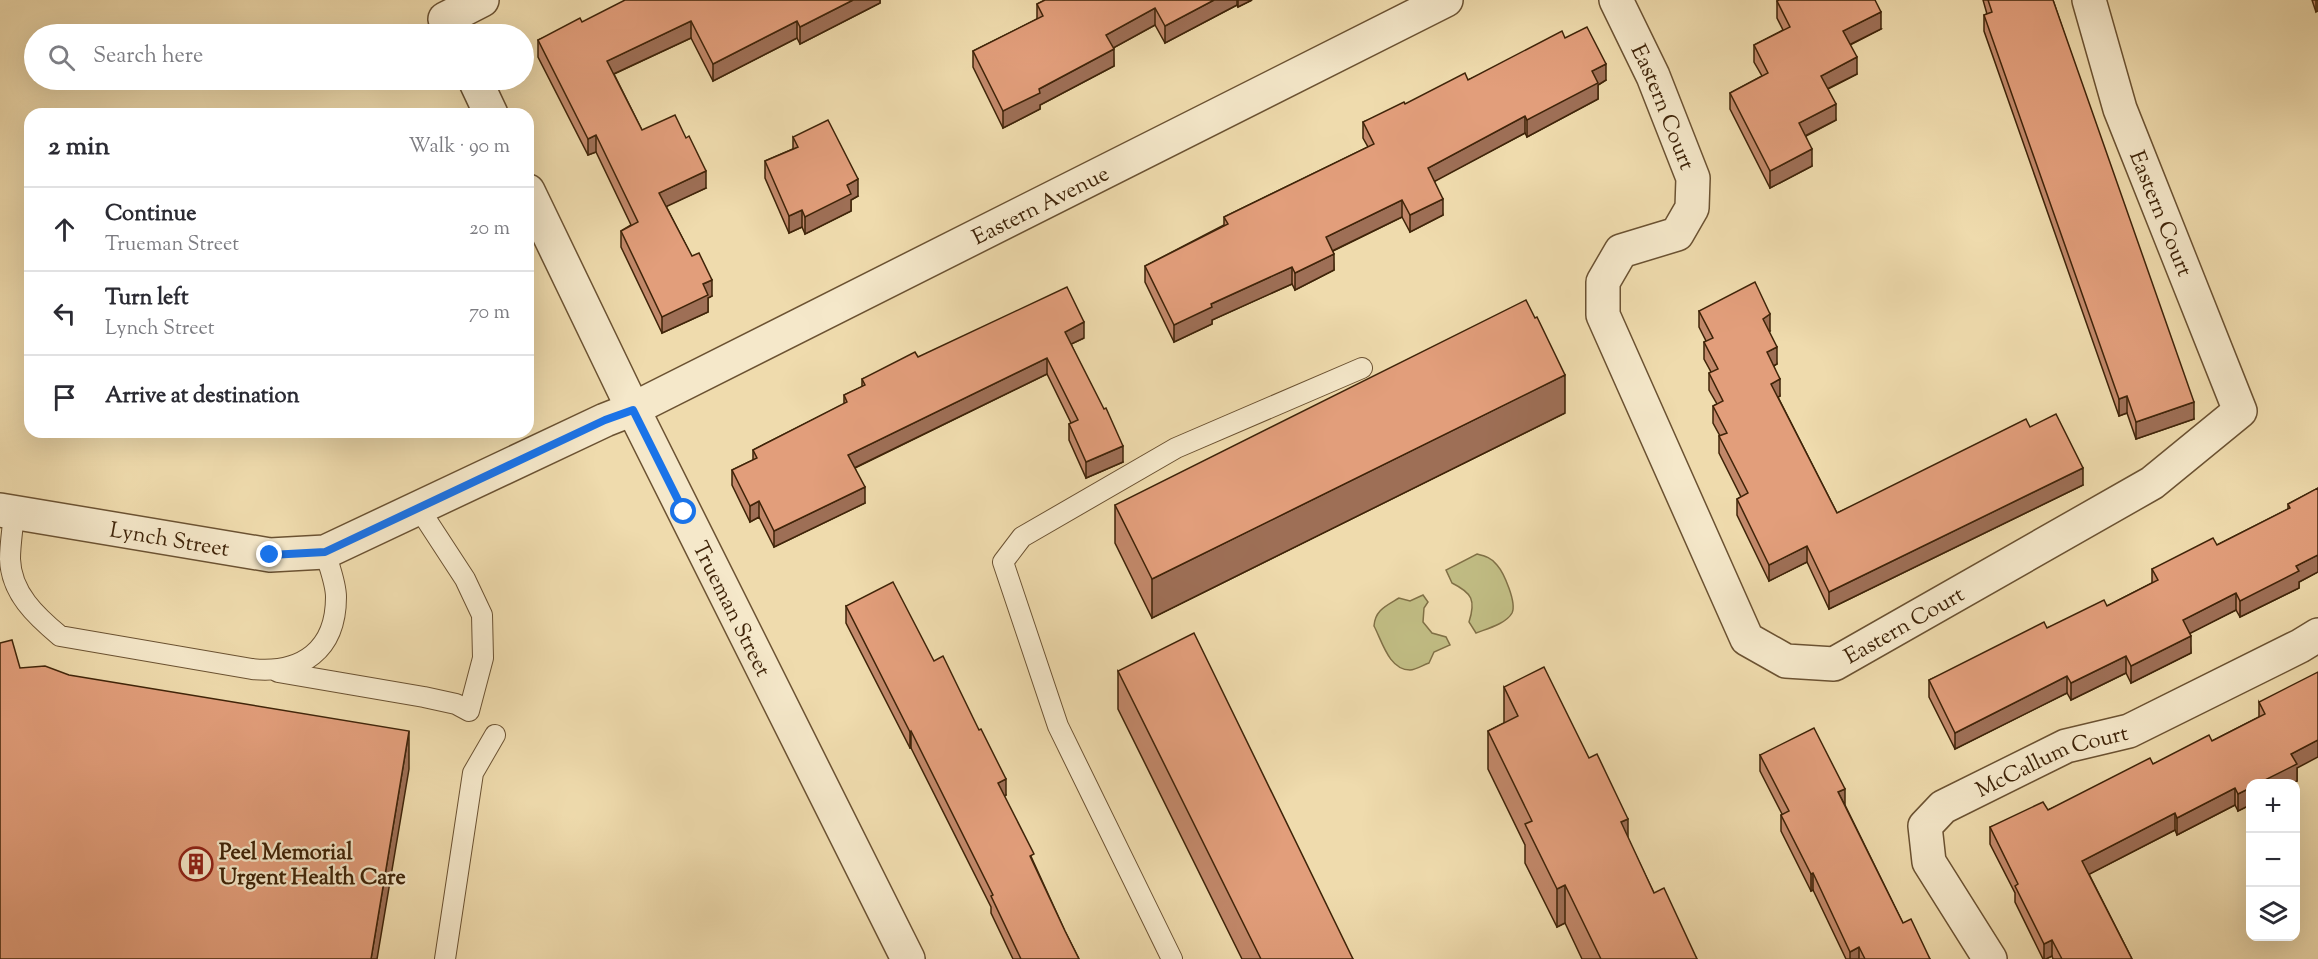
<!DOCTYPE html>
<html lang="en">
<head>
<meta charset="utf-8">
<style>
	body { margin:0; font-family:"Sorts Mill Goudy",serif; background:#f7f7f7; color:#2b2b33 }
	.controls { position:absolute; right:18px; bottom:18px; display:grid; overflow:hidden; border-radius:12px; box-shadow:0 6px 24px #0002 }
	.controls button { width:54px; height:54px; display:grid; place-items:center; padding:0; border:0; border-bottom:2px solid #e1e1e2; background:#fff; color:#2b2b33; font:30px sans-serif }
	.stop { position:absolute; width:18px; height:18px; margin:-14px; border:4px solid #1a73e8; border-radius:50%; background:#fff }
	.stop.end { background:#1a73e8; border-color:#fff; box-shadow:0 2px 6px #0008 }
	.list { margin:0; padding:0; list-style:none }
	h2 { display:flex; justify-content:space-between; align-items:center; height:78px; margin:0; padding:0 24px; font-size:26px }
	h2 small { font-size:20px; font-weight:400; color:#7c7c81 }
	.list li { display:grid; grid-template-columns:39px 1fr auto; gap:18px; align-items:center; box-sizing:border-box; height:84px; padding:0 24px; border-top:2px solid #e1e1e2 }
	.list b { display:block; font-size:22px; white-space:nowrap }
	.list p { margin:0; font-size:20px; white-space:nowrap; color:#7c7c81 }
	.list em { font-size:20px; font-style:normal; color:#7c7c81 }
	.icon { flex:none; width:33px; height:33px; fill:none; stroke:currentColor; stroke-width:2; stroke-linecap:round; stroke-linejoin:round }
	.map { position:relative; flex:none; width:2318px; height:959px; overflow:hidden }
	.search { position:absolute; background:#fff; box-shadow:0 6px 24px #0002; left:24px; top:24px; width:510px; height:66px; display:flex; align-items:center; gap:15px; box-sizing:border-box; padding:0 21px; border-radius:33px; color:#7c7c81; font-size:22px }
	.panel { position:absolute; background:#fff; box-shadow:0 6px 24px #0002; left:24px; top:108px; width:510px; height:330px; border-radius:18px }
	.map>svg:first-child { display:block }
	.green { fill:#c1bd84; stroke:#807046; stroke-width:1.5 }
	.lines { fill:none; stroke-linecap:round; stroke-linejoin:round }
	.service-casing { stroke:#6b5232; stroke-width:22 }
	.minor-casing { stroke:#6b5232; stroke-width:36 }
	.service { stroke:#f5e8ca; stroke-width:20 }
	.minor { stroke:#f5e8ca; stroke-width:33 }
	.wall { fill:#c2886a; stroke:#3f2409; stroke-width:1.5 }
	.shaded-wall { fill:#9e6f56; stroke:#3f2409; stroke-width:1.5 }
	.building { fill:#e29e7b; stroke:#3f2409; stroke-width:1.5 }
	.route { stroke:#1a73e8; stroke-width:8 }
	.labels { text-anchor:middle; stroke-width:4.5; stroke-linejoin:round; paint-order:stroke }
	.street-label { font-size:22px; fill:#3f2409; stroke:#f5e8ca }
	.poi-label { font-size:22px; font-weight:bold; fill:#3f2409; stroke:#f5e8ca; text-anchor:start }
</style>
</head>
<body>
<div class="map">
<svg width="2318" height="959" viewBox="0 0 2318 959">
	<rect width="100%" height="100%" fill="#efdbad"/>
	<filter id="stains"><feTurbulence type="fractalNoise" baseFrequency=".00333" numOctaves="4"/><feColorMatrix values="0 0 0 0 .2 0 0 0 0 .09 0 0 0 0 .02 0 0 0 .5 -.17"/></filter>
	<radialGradient id="worn" r=".72"><stop offset=".6" stop-color="#630" stop-opacity="0"/><stop offset="1" stop-color="#630" stop-opacity=".3"/></radialGradient>
	<g class="green">
		<path d="M1477,554c8,2 15,4 20,11 7,8 20,38 15,48 -6,11 -26,16 -36,20l-7,-11c7,-22 3,-29 -17,-39l-6,-13z"/>
		<path d="M1423,595l5,7 -4,6 -1,14 9,11 14,4 4,8 -16,7 -5,11c-6,2 -13,7 -19,7 -21,0 -28,-29 -36,-44 1,-16 12,-20 25,-28l11,3z"/>
	</g>
	<g class="lines">
		<g class="service-casing">
			<g id="service">
				<path d="M14,512c-1,15 -4,32 -4,47 1,34 26,57 50,77l192,33c50,5 84,-19 84,-72 0,-14 -7,-31 -11,-45"/>
				<path d="M278,672l146,25 32,7 13,7 14,-53 -1,-43 -17,-36 -47,-72"/>
				<path d="M445,959l28,-186 22,-38"/>
				<path d="M1172,959l-114,-233 -55,-164 19,-25 154,-89 186,-80"/>
			</g>
		</g>
		<g class="minor-casing">
			<g id="minor">
				<path id="s1" d="M1616,0l37,76 40,102 -1,30 -15,26 -56,17 -18,31v33l144,324 39,22 48,3 318,-181 88,-72 -120,-302 -31,-109"/>
				<path d="M445,19l37,-19"/>
				<path d="M475,80l16,34"/>
				<path id="s2" d="M528,191l105,218 275,550"/>
				<path id="s3" d="M0,510l270,45 55,-3 280,-132 28,-11 813,-409"/>
				<path id="s4" d="M1990,959l-61,-97 -4,-36 18,-19 123,-61 63,-15 171,-85 18,-11"/>
			</g>
		</g>
		<use href="#service" class="service"/>
		<use href="#minor" class="minor"/>
	</g>
	<g class="wall">
		<path d="M880,0v3l-80,41 -3,-6 -84,43 -22,-43 -77,36 28,56 64,58 -40,18 46,90 -4,2v14l-46,21 -41,-86v-16l10,-6 -35,-73 -8,3 -50,-98v-17l44,-18z"/>
		<path d="M1045,0h207l-14,7 -1,-2 -72,38 -10,-18 -42,23 1,18 -74,39v4l-37,19 -30,-61v-16l64,-32v-15z"/>
		<path d="M1983,0h70l141,419 -58,20 -9,-26 -8,3 -135,-385v-16l3,-1z"/>
		<path d="M2312,0h6l-2,12z"/>
		<path d="M1777,1l104,28 -31,16 7,29 -29,15 8,31 -30,16 6,30 -42,22 -40,-79v-16l32,-17 -8,-14v-17l29,-15 -6,-12z"/>
		<path d="M1565,38l41,42 -8,5v14l-71,38 -2,-4 -91,48 9,34 -33,17 -8,-15 -69,34 1,19 -39,20 -3,-6 -80,36v4l-38,18 -29,-60v-16l79,-41v-8l144,-70 -5,-9v-16l105,-42z"/>
		<path d="M793,137l65,59 -7,4v11l-46,23 -3,-7 -13,6 -24,-55v-17l28,-12z"/>
		<path d="M1699,311l71,20 -1,1 8,32 -3,2 6,30 -2,1 59,116 193,-86 53,58 -254,124 -22,-47 -38,19 -32,-66v-16l4,-2 -22,-44v-17h1l-7,-13v-17l4,-2 -8,-14v-17l2,-1 -7,-13v-17l2,-1 -7,-14z"/>
		<path d="M1084,338l-13,6 52,118 -37,16 -17,-38v-16l2,-1 -24,-49 -192,94 10,35 -91,44 -15,-30 -9,5 -18,-37v-15l21,-10v-10l91,-46v-9l18,-8v-8l56,-22z"/>
		<path d="M1565,413l-413,205 -37,-75v-38z"/>
		<path d="M2318,488v84l-19,10v6l-59,29 -4,-7 -47,23 2,20 -60,30 -5,-10 -55,27 -4,-7 -112,56 -26,-52v-17l118,-52 60,-22 45,-23v-14l65,-24 71,-36v-5z"/>
		<path d="M846,606l88,55 72,134 -2,1 30,67 31,68 14,28h-66l-22,-46v-6l-80,-159h-1l-64,-125z"/>
		<path d="M1118,671l235,288h-111l-124,-250z"/>
		<path d="M1504,687l124,152 26,54 43,66h-115l-17,-36 -8,4 -32,-64v-18l-37,-76v-38l16,-8z"/>
		<path d="M2259,702l38,66v13l-47,2v22l-12,6 -3,-6 -58,30 -2,-5 -86,44 43,85h-79l-1,-3 -6,3h-3l-28,-57v-9l-25,-49v-17l58,-17 105,-46 59,-23 47,-24z"/>
		<path d="M1760,755l85,50 58,118 27,36h-84l-33,-69 -2,1 -30,-60v-16l1,-1 -22,-43z"/>
	</g>
	<g class="shaded-wall">
		<path d="M853,0h27v3l-80,41v-17z"/>
		<path d="M1214,0h23v5l-72,38v-17z"/>
		<path d="M1238,0h14l-14,7z"/>
		<path d="M2316,0h2v11l-2,1z"/>
		<path d="M1155,8v17l-49,27v-17z"/>
		<path d="M1881,12v17l-38,19v-17z"/>
		<path d="M691,21v17l-84,39v-16z"/>
		<path d="M797,21v17l-84,43v-17z"/>
		<path d="M1114,49v17l-74,39v4l-37,19v-17l36,-22z"/>
		<path d="M1857,57v17l-36,18v-16z"/>
		<path d="M1606,64v16l-8,5v14l-71,38v-17l65,-49z"/>
		<path d="M1836,104v16l-37,19v-16z"/>
		<path d="M1525,116v17l-97,52v-17z"/>
		<path d="M596,135v17l-8,3v-16z"/>
		<path d="M1812,149v17l-42,22v-17z"/>
		<path d="M706,171v17l-47,22v-17z"/>
		<path d="M858,179v17l-7,4v11l-46,23v-17l42,-32z"/>
		<path d="M1443,199v16l-33,17v-17z"/>
		<path d="M1402,200v17l-76,37v-17z"/>
		<path d="M802,210v17l-13,6v-17z"/>
		<path d="M1334,254v16l-39,20v-17z"/>
		<path d="M1292,267v17l-80,36v4l-38,18v-17l37,-21z"/>
		<path d="M712,280v16l-4,2v14l-46,21v-16l41,-33z"/>
		<path d="M1770,314v17l-7,4v-16z"/>
		<path d="M1084,322v16l-19,9v-15z"/>
		<path d="M1777,347v17l-10,5v-17z"/>
		<path d="M1047,358v16l-199,97v-16z"/>
		<path d="M1565,375v38l-413,205v-39z"/>
		<path d="M1780,379v17l-9,5v-17z"/>
		<path d="M2127,396v17l-8,3v-17z"/>
		<path d="M2194,402v17l-58,20v-17z"/>
		<path d="M1123,446v16l-37,16v-16z"/>
		<path d="M2083,468v17l-254,124v-17z"/>
		<path d="M865,487v16l-91,44v-16z"/>
		<path d="M759,501v16l-9,5v-16z"/>
		<path d="M1807,546v16l-38,19v-16z"/>
		<path d="M2318,555v17l-19,10v6l-59,29v-16l56,-35z"/>
		<path d="M2236,593v17l-53,27v-17z"/>
		<path d="M2191,636v17l-60,30v-17z"/>
		<path d="M2126,656v17l-55,27v-17z"/>
		<path d="M2067,676v17l-112,56v-16z"/>
		<path d="M409,731v38l-32,190h-6z"/>
		<path d="M911,731v17h-1v-16z"/>
		<path d="M2318,740v17l-21,11v13l-5,2h-33l32,-29z"/>
		<path d="M1006,779v16l-8,5v-17z"/>
		<path d="M2235,788v17l-58,30v-17z"/>
		<path d="M2250,788v17l-12,6v-17z"/>
		<path d="M1845,789v16l-7,-13z"/>
		<path d="M2175,813v17l-93,48v-17z"/>
		<path d="M1628,819v38l-7,-35z"/>
		<path d="M1813,873v17l-2,1v-17z"/>
		<path d="M1565,885v38l-8,4v-38z"/>
		<path d="M2052,940v16l-6,3h-2v-15z"/>
		<path d="M1859,947v12h-9v-7z"/>
	</g>
	<g class="building">
		<path d="M625,0h228l-53,27 -3,-6 -84,43 -22,-43 -84,40 35,69 33,-15 11,23 3,-2 17,35 -47,22 33,63 7,-3 13,27 -9,4 5,11 -46,22 -41,-86 17,-9 -42,-87 -8,4 -50,-99 42,-22 2,4z"/>
		<path d="M1045,0h169l-49,26 -10,-18 -49,27 8,14 -75,40 1,4 -37,18 -30,-60 70,-35 -6,-12z"/>
		<path d="M1779,0h96l6,12 -38,19 14,26 -36,19 15,28 -37,19 13,26 -42,22 -40,-78 38,-20 -14,-28 36,-18 -13,-26z"/>
		<path d="M1988,0h65l141,402 -58,20 -9,-26 -8,3 -135,-384 8,-3z"/>
		<path d="M1587,27l19,37 -14,7 6,12 -71,37 -2,-4 -97,52 15,31 -33,16 -8,-15 -76,37 8,17 -39,19 -3,-6 -81,37 1,3 -38,18 -29,-59 83,-42 -4,-7 150,-73 -11,-22 41,-20 1,2 60,-31 3,7 94,-49 3,7z"/>
		<path d="M828,120l30,59 -11,6 4,9 -46,23 -3,-7 -13,6 -24,-55 33,-14 -5,-10z"/>
		<path d="M1755,282l15,32 -7,5 14,28 -10,5 13,27 -9,5 66,129 189,-94 4,8 26,-13 27,54 -254,124 -22,-46 -38,19 -32,-66 11,-6 -29,-57 8,-3 -14,-27 10,-5 -14,-28 9,-4 -14,-27 9,-4 -14,-27z"/>
		<path d="M1067,287l17,35 -19,10 39,77 2,-1 17,38 -37,16 -17,-38 9,-4 -31,-62 -199,97 17,32 -91,44 -15,-30 -9,5 -18,-36 25,-12 -4,-8 94,-48 -3,-7 21,-10 -3,-6 53,-27 3,5z"/>
		<path d="M1526,300l9,18 2,-1 28,58 -413,204 -37,-74z"/>
		<path d="M2318,488v67l-22,11 3,5 -59,30 -4,-8 -53,27 8,16 -60,30 -5,-10 -55,27 -4,-7 -112,57 -26,-53 115,-58 3,6 57,-28 3,6 51,-26 -6,-11 61,-31 4,7 73,-37 -2,-4z"/>
		<path d="M893,582l41,79 9,-5 36,74 2,-1 25,50 -8,4 36,71 -4,2 35,75 14,28h-58l-30,-63 2,-1 -82,-164 -1,1 -64,-126z"/>
		<path d="M1194,633l159,326h-92l-143,-288z"/>
		<path d="M12,640l8,28 25,-2 24,9 340,56 -38,228h-371v-316z"/>
		<path d="M1544,667l45,91 8,-4 31,65 -7,3 33,71 10,-5 33,71h-96l-36,-74 -8,4 -32,-65 7,-3 -44,-90 30,-15 -14,-29z"/>
		<path d="M2318,672v68l-27,14 6,10 -38,19h-9v5l-12,6 -3,-6 -58,30 -2,-5 -93,48 50,98h-70l-10,-19 -8,4 -29,-58 3,-2 -28,-57 53,-25 5,8 102,-52 3,6 56,-29 3,6 53,-27 -6,-12z"/>
		<path d="M1814,728l31,61 -7,3 65,131 8,-4 19,40h-65l-6,-12 -9,5 -37,-79 -2,1 -30,-59 8,-4 -29,-56z"/>
	</g>
	<g class="lines">
		<path class="route" d="M270,555l55,-3 280,-132 28,-10 51,102"/>
	</g>
	<defs>
		<g id="building-ring" transform="scale(1.725)"><circle r="9.5" fill="#f5e8ca" stroke="#8f2418" stroke-width="1.5"/><path d="M-4-6H4V6H1V3H-1V6H-4ZM-2.5-4.3h1.7v1.8h-1.7ZM.8-4.3h1.7v1.8H.8ZM-2.5-1h1.7V.8h-1.7ZM.8-1h1.7V.8H.8Z" fill="#8f2418"/></g>
	</defs>
	<g fill-rule="evenodd">
		<use href="#building-ring" x="196" y="864"/>
	</g>
	<g class="labels">
		<g class="street-label">
			<text dy="8" stroke="none"><textPath href="#s1" startOffset="117">Eastern Court</textPath></text>
			<text dy="8" stroke="none"><textPath href="#s3" startOffset="1124">Eastern Avenue</textPath></text>
			<text transform="translate(2162 213) rotate(68)" y="8">Eastern Court</text>
			<text dy="8" stroke="none"><textPath href="#s3" startOffset="172">Lynch Street</textPath></text>
			<text dy="8" stroke="none"><textPath href="#s2" startOffset="465">Trueman Street</textPath></text>
			<text dy="8" stroke="none"><textPath href="#s1" startOffset="909">Eastern Court</textPath></text>
			<text dy="8" stroke="none"><textPath href="#s4" startOffset="296">McCallum Court</textPath></text>
		</g>
		<g class="poi-label">
			<text x="219" y="859">Peel Memorial<tspan x="219" dy="25">Urgent Health Care</tspan></text>
		</g>
	</g>
	<rect width="100%" height="100%" filter="url(#stains)"/>
	<rect width="100%" height="100%" fill="url(#worn)"/>
</svg>
<div class="controls">
<button>+</button>
<button>−</button>
<button><svg class="icon" aria-label="layers" viewBox="0 0 24 24"><path d="M12 4l9 5-9 5-9-5zM3 14l9 5 9-5"/></svg></button>
</div>
<div class="stop" style="left:684px;top:512px"></div>
<div class="stop end" style="left:270px;top:555px"></div>
<div class="search"><svg class="icon" aria-label="search" viewBox="0 0 24 24"><circle cx="10" cy="10" r="6"/><path d="M15 15l6 6"/></svg>Search here</div>
<section class="panel">
<h2>2 min<small>Walk · 90 m</small></h2>
<ul class="list">
<li><svg class="icon" aria-label="ahead" viewBox="0 0 24 24"><path d="M12 20V5M6 11l6-6 6 6"/></svg><div><b>Continue</b><p>Trueman Street</p></div><em>20 m</em></li>
<li><svg class="icon" aria-label="left" viewBox="0 0 24 24"><path d="M17 20v-9H6M10 6l-5 5 5 5"/></svg><div><b>Turn left</b><p>Lynch Street</p></div><em>70 m</em></li>
<li><svg class="icon" aria-label="arrive" viewBox="0 0 24 24"><path d="M6 21V4h12l-3 4 3 4H6"/></svg><div><b>Arrive at destination</b></div></li>
</ul>
</section>
</div>
</body>
</html>
